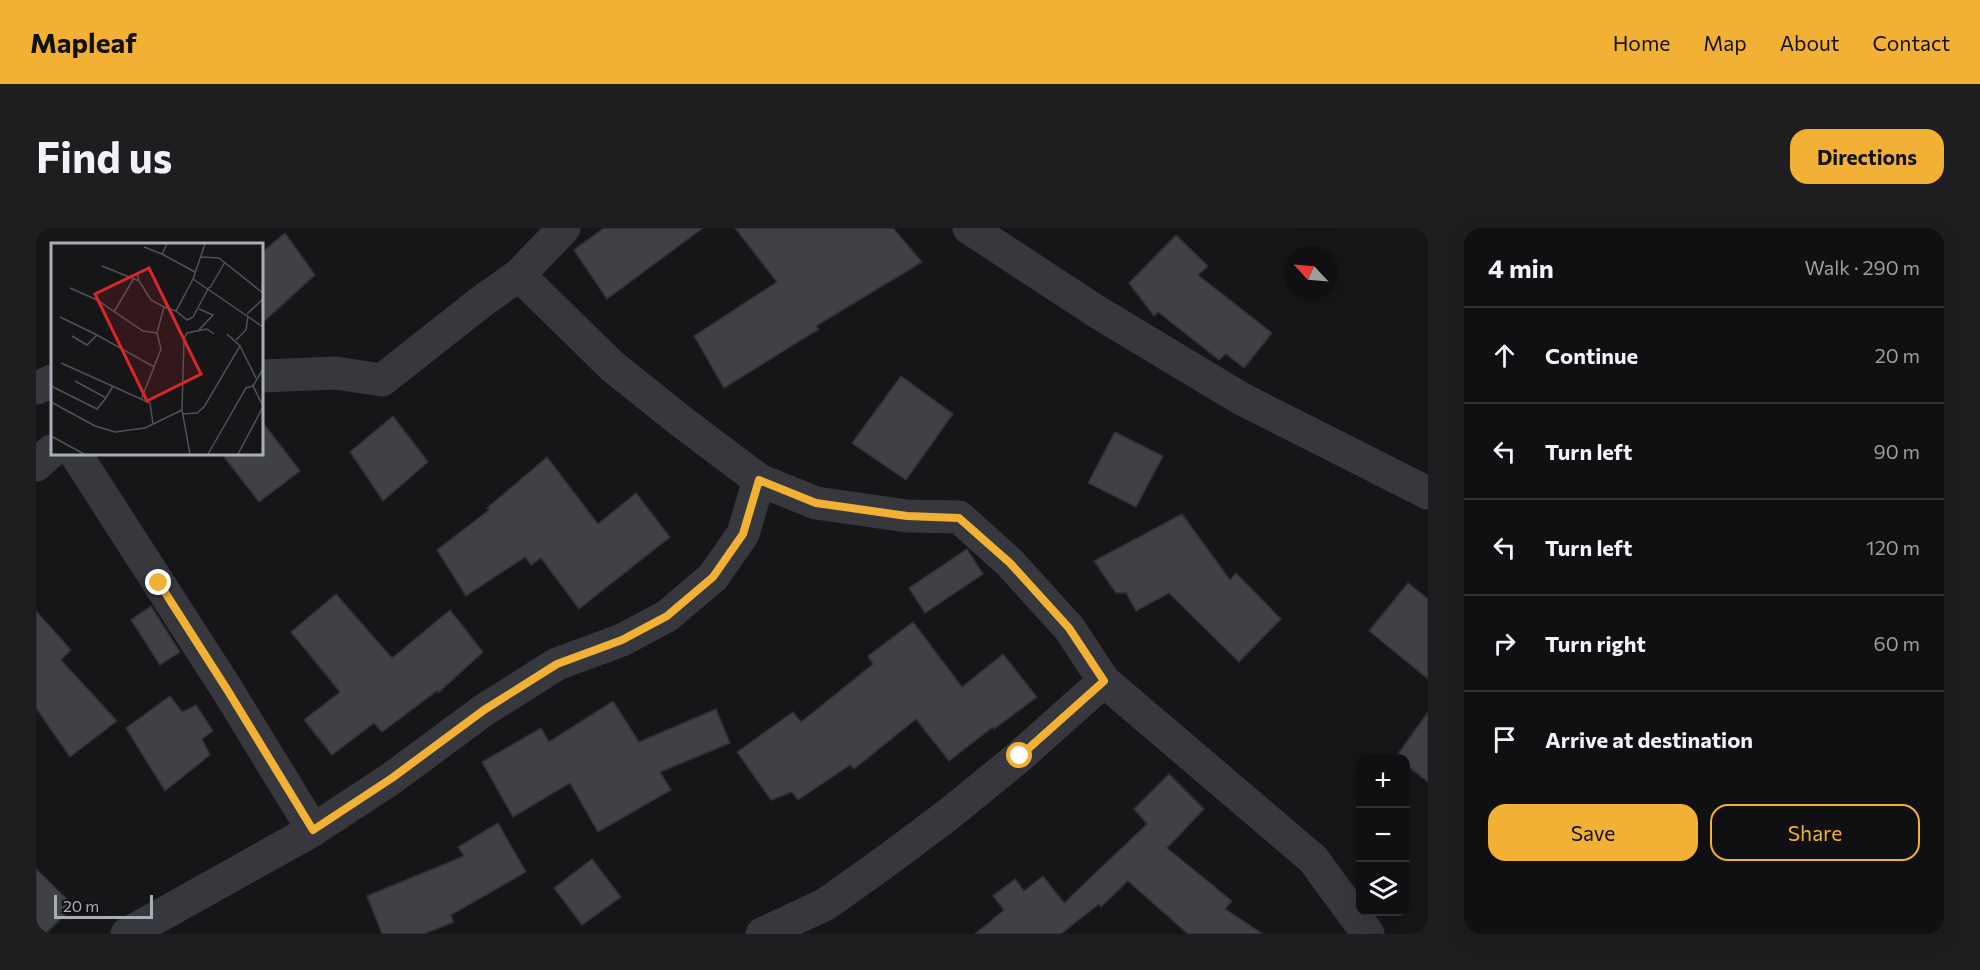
<!DOCTYPE html>
<html lang="en">
<head>
<meta charset="utf-8">
<style>
	body { margin:0; font-family:Commissioner,sans-serif; background:#1e1e20; color:#f1f3f6 }
	.controls { position:absolute; right:18px; bottom:18px; display:grid; overflow:hidden; border-radius:12px; box-shadow:0 6px 24px #0002 }
	.controls button { width:54px; height:54px; display:grid; place-items:center; padding:0; border:0; border-bottom:2px solid #303032; background:#101012; color:#f1f3f6; font:30px sans-serif }
	.compass { position:absolute; left:1248px; top:18px; width:54px; height:54px; border-radius:50%; background:#101012; box-shadow:0 6px 24px #0002; rotate:296deg }
	.scale { position:absolute; left:18px; bottom:15px; width:99px; box-sizing:border-box; padding-left:6px; border:3px solid #a8adb8; border-top:0; font-size:16px; line-height:21px; white-space:nowrap; color:#a8adb8; -webkit-text-stroke:4px #111113; paint-order:stroke }
	.stop { position:absolute; width:18px; height:18px; margin:-14px; border:4px solid #f2b134; border-radius:50%; background:#fff }
	.stop.end { background:#f2b134; border-color:#fff; box-shadow:0 2px 6px #0008 }
	.list { margin:0; padding:0; list-style:none }
	h2 { display:flex; justify-content:space-between; align-items:center; height:78px; margin:0; padding:0 24px; font-size:26px }
	h2 small { font-size:20px; font-weight:400; color:#9c9d9f }
	.list li { display:grid; grid-template-columns:39px 1fr auto; gap:18px; align-items:center; box-sizing:border-box; height:96px; padding:0 24px; border-top:2px solid #303032 }
	.list b { display:block; font-size:22px; white-space:nowrap }
	.list em { font-size:20px; font-style:normal; color:#9c9d9f }
	.actions { display:flex; gap:12px; padding:18px 24px }
	.actions a { flex:1; padding:14px 0; border:2px solid #f2b134; border-radius:18px; text-align:center; font-size:21px; color:#f2b134 }
	.actions .main { background:#f2b134; color:#111 }
	.icon { flex:none; width:33px; height:33px; fill:none; stroke:currentColor; stroke-width:2; stroke-linecap:round; stroke-linejoin:round }
	.map { position:relative; flex:none; width:1392px; height:706px; overflow:hidden; border-radius:18px }
	header { display:flex; align-items:center; gap:36px; box-sizing:border-box; height:84px; padding:0 30px; background:#f2b134; color:#111 }
	header strong { font-size:28px }
	nav { display:flex; gap:33px; margin-inline-start:auto; font-size:21px }
	.intro { display:flex; align-items:center; justify-content:space-between; box-sizing:border-box; height:144px; padding:0 36px }
	h1 { margin:0; font-size:42px }
	.button { padding:15px 27px; border-radius:18px; background:#f2b134; color:#111; font-size:21px; font-weight:700 }
	main { display:flex; gap:36px; padding:0 36px }
	aside { flex:1; background:#101012; border-radius:18px; box-shadow:0 6px 24px #0002 }
	.map>svg:first-child { display:block }
	.building { fill:#404145; stroke:#303034; stroke-width:1.5 }
	.lines { fill:none; stroke-linecap:round; stroke-linejoin:round }
	.minor { stroke:#37383d; stroke-width:33 }
	.route { stroke:#f2b134; stroke-width:8 }
	.inset-road { fill:none; stroke:#505258; stroke-width:1.5 }
	.view { fill:#d62828; fill-opacity:0.15; stroke:#d62828; stroke-width:3 }
	.inset-edge { fill:none; stroke:#a8adb8; stroke-width:3 }
</style>
</head>
<body>
<header>
<strong>Mapleaf</strong>
<nav><a>Home</a><a>Map</a><a>About</a><a>Contact</a></nav>
</header>
<div class="intro"><h1>Find us</h1><a class="button">Directions</a></div>
<main>
<div class="map">
<svg width="1392" height="706" viewBox="0 0 1392 706">
	<rect width="100%" height="100%" fill="#161618"/>
	<g class="building">
		<path d="M568,0h99l-96,71 -33,-49z"/>
		<path d="M699,0h158l29,34 -106,64 3,3 -95,59 -30,-52 83,-54z"/>
		<path d="M249,5l30,42 -54,49v-71z"/>
		<path d="M1140,7l32,31 -10,9 74,58 -28,35 -18,-14 -7,6 -61,-48 -4,4 -25,-33z"/>
		<path d="M865,148l52,38 -47,66 -54,-37z"/>
		<path d="M357,188l35,46 -45,39 -33,-49z"/>
		<path d="M225,192l39,51 -41,31 -38,-49h40z"/>
		<path d="M1079,204l48,24 -27,51 -48,-24z"/>
		<path d="M511,229l51,67 38,-31 34,44 -91,72 -38,-51 -10,7 -6,-8 -59,39 -29,-46 52,-40 -2,-2z"/>
		<path d="M1146,286l48,66 6,-7 45,46 -42,43 -70,-69 -33,18 -10,-18h-10l-22,-32z"/>
		<path d="M931,321l16,25 -58,39 -16,-25z"/>
		<path d="M1372,355l20,16v80l-59,-48z"/>
		<path d="M300,366l56,64 58,-48 33,42 -45,41 -1,-2 -55,41 -8,-9 -42,32 -28,-35 36,-28 -49,-60z"/>
		<path d="M115,378l29,46 -20,13 -29,-45z"/>
		<path d="M0,383l35,39 -10,10 56,61 -47,36 -34,-49z"/>
		<path d="M877,394l49,65 41,-33 34,43 -43,32 -1,-2 -44,34 -33,-42 -62,50 -4,-4 -52,35 -6,-8 -21,8 -34,-48 56,-40 8,10 72,-58 -5,-8z"/>
		<path d="M134,468l12,16 14,-7 17,26 -11,8 8,16 -45,36 -39,-63z"/>
		<path d="M577,473l26,41 77,-33 14,34 -70,29 11,18 -73,42 -28,-49 -57,34 -31,-55 59,-34 8,14z"/>
		<path d="M1392,484v70l-22,-17v-6l-11,-1z"/>
		<path d="M1133,546l35,35 -37,39 65,53 -7,8 38,25h-75l-60,-53 -27,26 -2,-3 -38,30h-86l29,-24 -11,-14 22,-17 9,12 19,-15 21,27 83,-79 -13,-15z"/>
		<path d="M462,595l28,49 -75,43 3,7 -30,12h-42l-15,-38 97,-40 -6,-9z"/>
		<path d="M556,631l29,38 -39,28 -28,-37z"/>
		<path d="M0,641l38,37 -29,28h-9z"/>
	</g>
	<g class="lines">
		<g class="minor">
			<path d="M933,0l130,85 141,85 188,95"/>
			<path d="M483,47l45,-47"/>
			<path d="M225,148l75,-3 46,7 99,-78 38,-27 93,91 70,56 77,58 57,23 91,13 52,1 51,46 59,65 35,53 -84,75 -71,58 -60,45 -63,45 -64,30"/>
			<path d="M1,160l15,-7"/>
			<path d="M39,225l153,238 85,139"/>
			<path d="M0,237l16,-14"/>
			<path d="M1068,453l209,178 55,75"/>
			<path d="M91,706l186,-104 79,-52 92,-68 73,-46 65,-24 45,-24 46,-39 30,-43 16,-54"/>
		</g>
	</g>
	<g class="lines">
		<path class="route" d="M123,355l69,108 85,139 79,-52 92,-68 73,-46 65,-24 45,-24 46,-39 30,-43 16,-54 57,23 91,13 52,2 51,45 59,65 35,53 -84,75"/>
	</g>
	<g transform="translate(15 15)">
		<rect width="212" height="212" fill="#161618"/>
		<path class="inset-road" d="M154,1l-12,35 70,48M93,4l18,7 5,-10M111,11l33,18M150,14l18,1 44,35M51,23l37,15 -2,-7M19,45l27,12 46,31 14,2M159,45l15,-26M113,64l12,4 17,-32M125,68l11,9 6,-3 16,-30M63,69l20,-34M196,71l16,-15M9,74l37,18M147,88l15,-16 -14,-6M21,93l15,9 10,-10 57,32 7,-18 -4,-16 7,-26 -13,-7 -12,-19M185,97l10,-10 2,-14M189,103l16,32M10,120l89,40 3,21M24,138l31,17 7,-12M0,143l46,23 9,-11M202,143l10,20M90,157l13,-33M0,159l44,24 20,6 30,-4 37,-18M132,171l14,-1 7,-6 36,-61 -13,-12M0,193l33,18M139,211l-8,-44 2,-71 3,-6 20,-4 7,5M157,211l38,-66 7,-2 10,-17M187,211l25,-47"/>
		<path class="view" d="M98,25l52,106 -54,27 -52,-107z"/>
		<rect width="212" height="212" class="inset-edge"/>
	</g>
</svg>
<div class="controls">
<button>+</button>
<button>−</button>
<button><svg class="icon" aria-label="layers" viewBox="0 0 24 24"><path d="M12 4l9 5-9 5-9-5zM3 14l9 5 9-5"/></svg></button>
</div>
<svg class="compass" viewBox="-18 -18 36 36"><path d="M0-13l5 13h-10z" fill="#e53935"/><path d="M0 13l5-13h-10z" fill="#9c9d9f"/></svg>
<div class="scale">20 m</div>
<div class="stop" style="left:984px;top:528px"></div>
<div class="stop end" style="left:123px;top:355px"></div>
</div>
<aside>
<h2>4 min<small>Walk · 290 m</small></h2>
<ul class="list">
<li><svg class="icon" aria-label="ahead" viewBox="0 0 24 24"><path d="M12 20V5M6 11l6-6 6 6"/></svg><div><b>Continue</b></div><em>20 m</em></li>
<li><svg class="icon" aria-label="left" viewBox="0 0 24 24"><path d="M17 20v-9H6M10 6l-5 5 5 5"/></svg><div><b>Turn left</b></div><em>90 m</em></li>
<li><svg class="icon" aria-label="left" viewBox="0 0 24 24"><path d="M17 20v-9H6M10 6l-5 5 5 5"/></svg><div><b>Turn left</b></div><em>120 m</em></li>
<li><svg class="icon" aria-label="right" viewBox="0 0 24 24"><path d="M7 20v-9h11M14 6l5 5-5 5"/></svg><div><b>Turn right</b></div><em>60 m</em></li>
<li><svg class="icon" aria-label="arrive" viewBox="0 0 24 24"><path d="M6 21V4h12l-3 4 3 4H6"/></svg><div><b>Arrive at destination</b></div></li>
</ul>
<div class="actions"><a class="main">Save</a><a>Share</a></div>
</aside>
</main>
</body>
</html>
